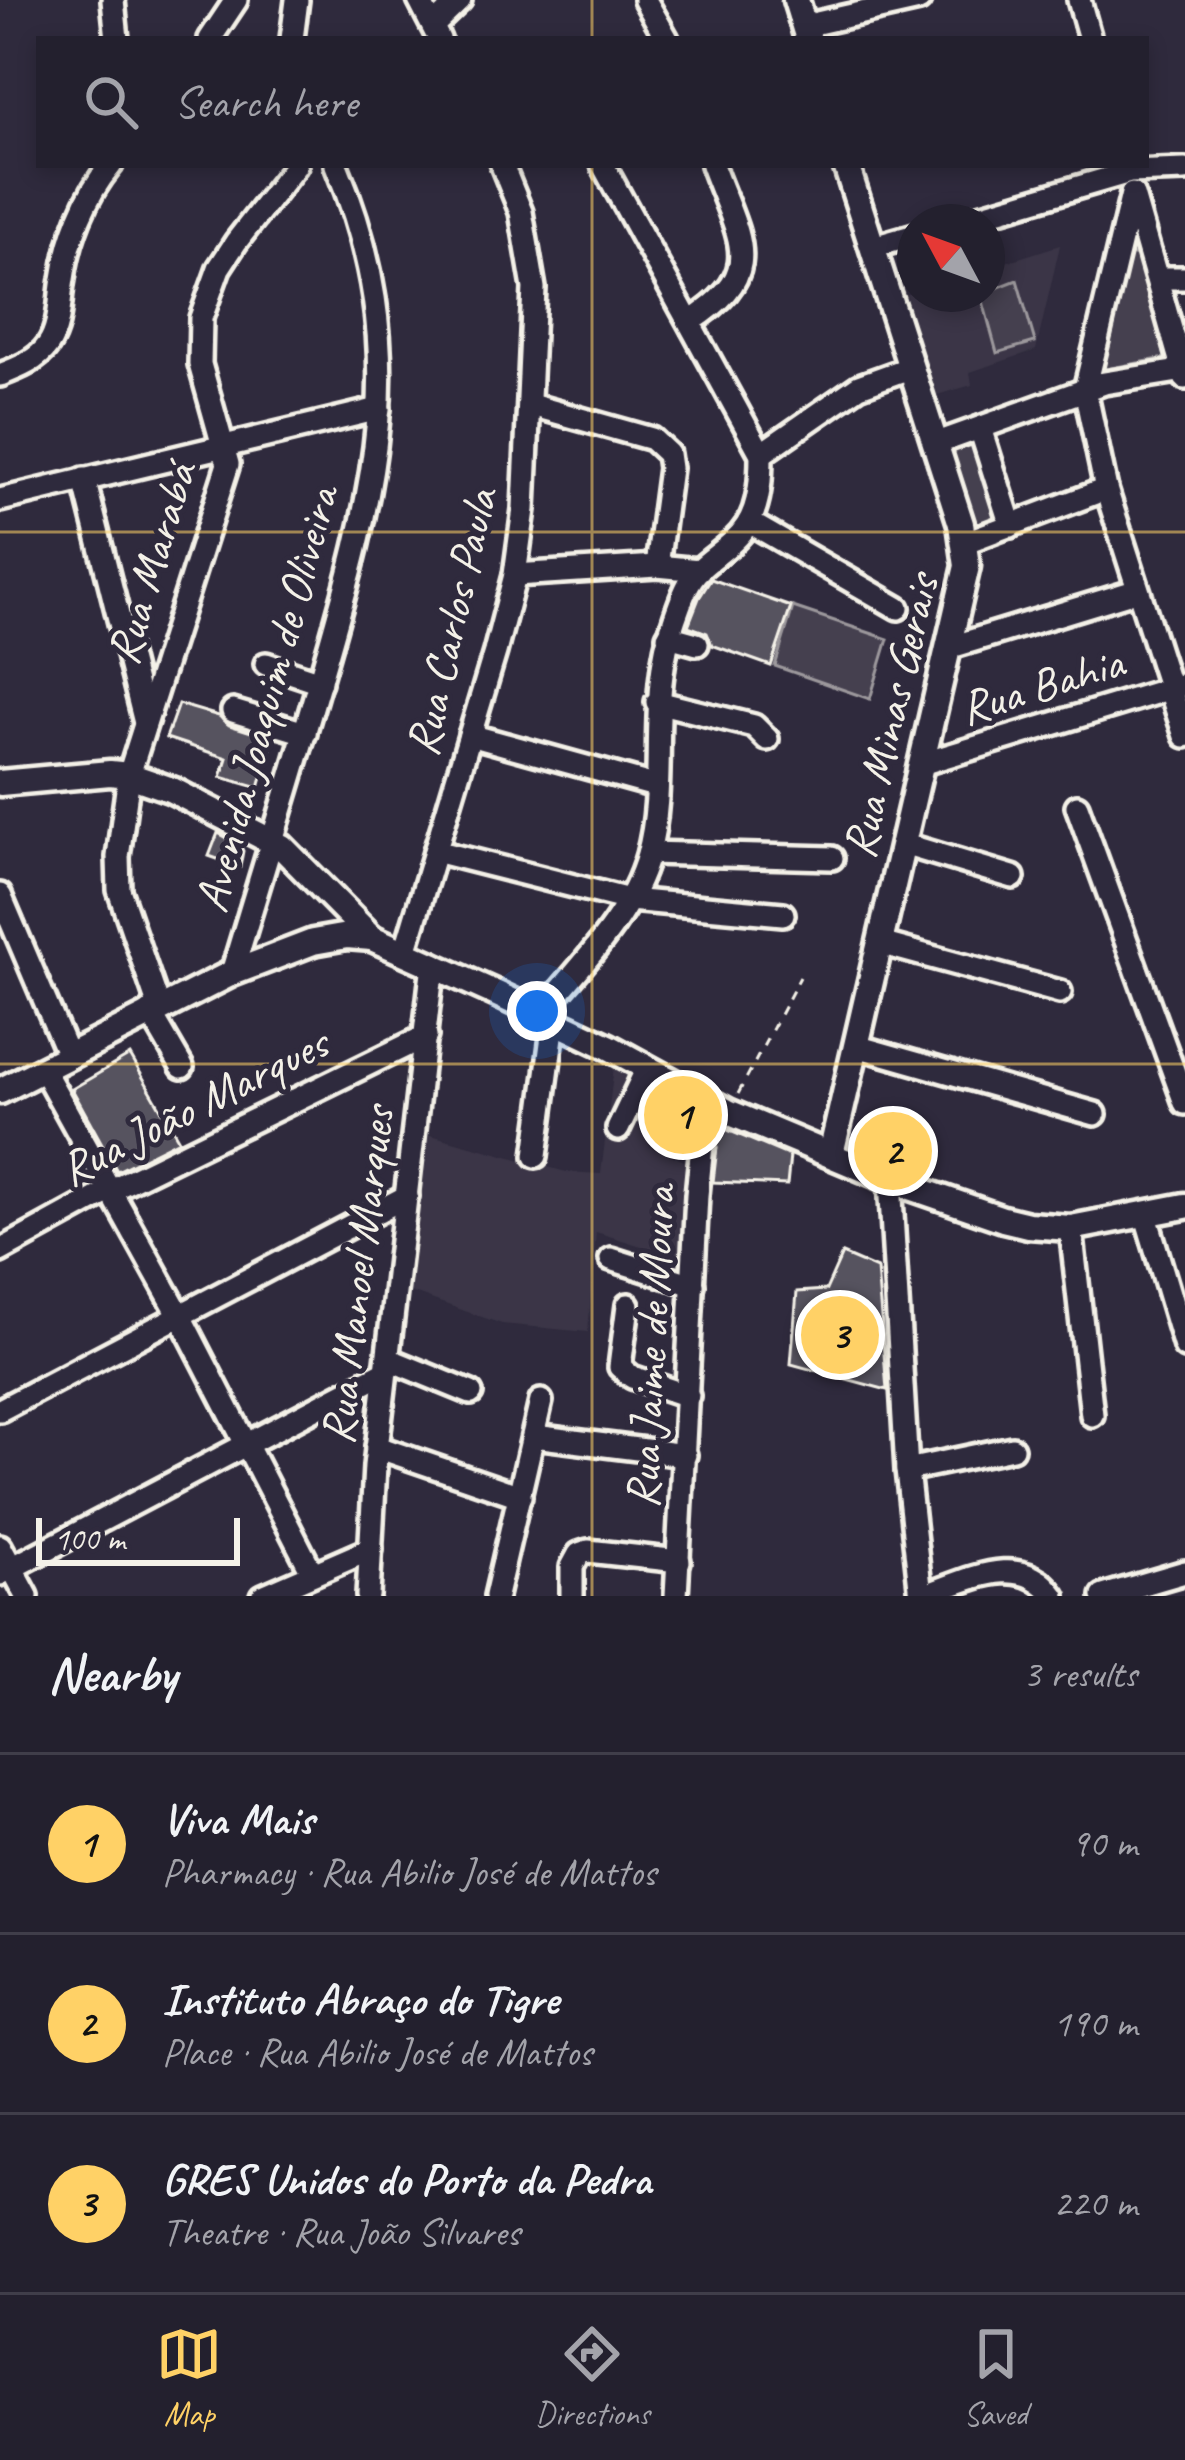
<!DOCTYPE html>
<html lang="en">
<head>
<meta charset="utf-8">
<style>
	body { margin:0; font-family:Caveat,sans-serif; background:#2f2d3a; color:#f1f3f6 }
	.compass { position:absolute; left:897px; top:204px; width:108px; height:108px; border-radius:50%; background:#23202e; box-shadow:0 6px 18px #0003; rotate:311deg }
	.scale { position:absolute; left:36px; bottom:30px; width:204px; box-sizing:border-box; padding-left:12px; border:6px solid #f4f1e8; border-top:0; font-size:33px; line-height:42px; white-space:nowrap; color:#f4f1e8; -webkit-text-stroke:9px #2f2a3d; paint-order:stroke }
	.you { position:absolute; left:537px; top:1011px; width:42px; height:42px; margin:-30px; border:9px solid #fff; border-radius:50%; background:#1a73e8; box-shadow:0 0 0 18px #1a73e833 }
	.badge { display:grid; place-items:center; width:78px; height:78px; border-radius:50%; background:#ffd166; color:#111; font-size:39px; font-weight:700 }
	.pin { position:absolute; translate:-50% -50%; border:6px solid #fff; box-shadow:0 3px 12px #0006 }
	.list { margin:0; padding:0; list-style:none }
	h2 { display:flex; justify-content:space-between; align-items:center; height:156px; margin:0; padding:0 48px; font-size:51px }
	h2 small { font-size:39px; font-weight:400; color:#a3a3aa }
	.list li { display:grid; grid-template-columns:78px 1fr auto; gap:36px; align-items:center; box-sizing:border-box; height:180px; padding:0 48px; border-top:3px solid #403e4a }
	.list b { display:block; font-size:45px; white-space:nowrap }
	.list p { margin:0; font-size:39px; white-space:nowrap; color:#a3a3aa }
	.list em { font-size:39px; font-style:normal; color:#a3a3aa }
	.icon { flex:none; width:66px; height:66px; fill:none; stroke:currentColor; stroke-width:2; stroke-linecap:round; stroke-linejoin:round }
	.map { position:relative; flex:none; width:1185px; height:1596px; overflow:hidden }
	.search { position:absolute; background:#23202e; box-shadow:0 6px 18px #0003; left:36px; right:36px; top:36px; height:132px; display:flex; align-items:center; gap:30px; box-sizing:border-box; padding:0 42px; border-radius:0px; color:#a3a3aa; font-size:45px }
	.sheet { height:696px; background:#23202e }
	nav { display:flex; justify-content:space-around; align-items:center; box-sizing:border-box; height:168px; border-top:3px solid #403e4a; background:#23202e; font-size:33px; color:#a3a3aa }
	nav a { display:grid; justify-items:center; gap:6px }
	nav .on { color:#ffd166 }
	.map>svg:first-child { display:block }
	.built { fill:#3b3647 }
	.green { fill:#454050; stroke:#9c989c; stroke-width:3 }
	.building { fill:#56525f; stroke:#f4f1e8; stroke-width:3 }
	.lines { fill:none; stroke-linecap:round; stroke-linejoin:round }
	.minor-casing { stroke:#f4f1e8; stroke-width:30 }
	.major-casing { stroke:#f4f1e8; stroke-width:33 }
	.path { stroke:#f4f1e8; stroke-width:3; stroke-dasharray:9 9; stroke-linecap:butt }
	.minor { stroke:#2f2a3d; stroke-width:21 }
	.major { stroke:#2f2a3d; stroke-width:24 }
	.grid { fill:none; stroke:#ffd166; stroke-width:3; stroke-opacity:0.55 }
	.labels { text-anchor:middle; stroke-width:10; stroke-linejoin:round; paint-order:stroke }
	.street-label { font-size:48px; fill:#f4f1e8; stroke:#2f2a3d }
</style>
</head>
<body>
<div class="map">
<svg width="1185" height="1596" viewBox="0 0 1185 1596">
	<rect width="100%" height="100%" fill="#2f2a3d"/>
	<filter id="ink" filterUnits="userSpaceOnUse"><feTurbulence type="fractalNoise" baseFrequency=".00833" numOctaves="2"/><feDisplacementMap in="SourceGraphic" scale="24" xChannelSelector="R" yChannelSelector="G"/><feConvolveMatrix kernelMatrix="1 2 1 2 8 2 1 2 1" color-interpolation-filters="sRGB"/></filter>
	<g filter="url(#ink)">
		<g class="built">
			<path d="M1060,245l-24,105 -66,22 2,13 -39,11 -27,-102h81v-26z"/>
			<path d="M614,1066l57,29 -22,51 40,17 -5,96 -88,-27 -8,100 -86,-8 -94,-33 15,-158 143,39 35,2z"/>
		</g>
		<g class="green">
			<path d="M1125,252l18,6 22,100 -70,13z"/>
			<path d="M1017,280l18,62 -38,11 -16,-59z"/>
			<path d="M965,443l11,2 25,78 -30,10 -22,-84z"/>
			<path d="M793,607l95,32 -18,60 -95,-33z"/>
		</g>
		<g class="building">
			<path d="M711,579l80,28 -20,59 -59,-21 -5,-12 -19,-7 11,-28z"/>
			<path d="M178,704l41,12 10,9 44,14 -14,49 -38,-11 6,-19 -61,-20z"/>
			<path d="M218,833l22,12 3,6 -3,16 -31,-11z"/>
			<path d="M130,1055l49,85 -62,31 -45,-82z"/>
			<path d="M676,1103l14,7 -1,17 -14,-1z"/>
			<path d="M723,1128l67,28 -3,29 -74,-3 5,-43z"/>
			<path d="M899,1133l12,4 -12,29 -21,-9 10,-22 7,3z"/>
			<path d="M842,1254l35,15 10,121 -96,-26 6,-72 29,-2z"/>
		</g>
		<g class="lines">
			<g class="minor-casing">
				<g id="minor">
					<path d="M113,0l4,39"/>
					<path d="M419,0l20,39"/>
					<path d="M645,0l22,39"/>
					<path d="M1079,0l11,39"/>
					<path d="M433,26l27,-26"/>
					<path d="M804,26l115,-26"/>
					<path d="M210,39l26,-39"/>
					<path d="M292,39l5,-39"/>
					<path d="M1132,194l-47,196 21,99 79,247"/>
					<path d="M1133,195l52,183"/>
					<path d="M959,222l171,-50 55,-2"/>
					<path d="M873,247l42,-12"/>
					<path d="M1157,278h28"/>
					<path d="M690,322c79,-51 49,-82 22,-157"/>
					<path d="M0,375c18,-7 37,-14 48,-30 13,-19 11,-45 15,-66 5,-39 22,-84 48,-114"/>
					<path d="M531,405l121,34 16,15 2,14 -13,98"/>
					<path d="M980,428l31,98"/>
					<path d="M935,444l169,-61 81,-13"/>
					<path d="M761,454l98,-68 50,-18"/>
					<path d="M84,479l61,244"/>
					<path d="M0,500l379,-91"/>
					<path d="M749,522l149,86"/>
					<path d="M966,542l140,-53"/>
					<path d="M515,575l142,-9 42,4"/>
					<path d="M668,636l29,8"/>
					<path d="M948,648l187,-57"/>
					<path d="M266,664l54,18"/>
					<path d="M657,702l97,24 13,13"/>
					<path d="M233,711l72,22"/>
					<path d="M470,735l185,51"/>
					<path d="M921,764l264,-80"/>
					<path d="M1077,806l108,297"/>
					<path d="M903,844l110,33"/>
					<path d="M435,851l194,49 154,14"/>
					<path d="M649,853l183,5"/>
					<path d="M0,895l68,160"/>
					<path d="M880,943l180,49"/>
					<path d="M405,952l90,-300 20,-77 9,-66 10,-221 -13,-76 -19,-47"/>
					<path d="M232,973c29,-97 59,-193 87,-290 54,-187 96,-329 17,-518"/>
					<path d="M159,1007l-40,-117 -1,-33 11,-82 99,-311 -28,-100 1,-46 18,-50 17,-26 60,-77"/>
					<path d="M150,1012l32,55"/>
					<path d="M540,1014c40,-48 91,-97 108,-159 21,-76 -2,-158 27,-237 6,-17 12,-37 25,-49 16,-15 35,-25 47,-44 13,-20 14,-48 14,-71l-158,-289"/>
					<path d="M856,1046l239,68"/>
					<path d="M43,1069l136,245 133,258"/>
					<path d="M618,1129l29,-61"/>
					<path d="M536,1156l18,-135"/>
					<path d="M890,1180l17,290 14,126"/>
					<path d="M1146,1216l39,131"/>
					<path d="M1071,1228l21,187"/>
					<path d="M0,1251l111,-61 315,-154"/>
					<path d="M611,1259l82,26"/>
					<path d="M628,1305l-8,62 12,10 56,19"/>
					<path d="M388,1359l83,34"/>
					<path d="M0,1410l407,-214"/>
					<path d="M534,1436l151,19"/>
					<path d="M377,1447l143,49"/>
					<path d="M907,1470l105,-22"/>
					<path d="M0,1546l27,50"/>
					<path d="M0,1574l386,-203"/>
					<path d="M263,1596l108,-47"/>
					<path d="M368,1596l7,-130 58,-502"/>
					<path d="M496,1596l45,-195"/>
					<path d="M572,1596v-29l7,-13 9,-3 91,10"/>
					<path d="M676,1596l21,-401 6,-60 14,-29"/>
					<path d="M922,1596c43,-14 99,-47 132,0"/>
					<path d="M1103,1596l82,-24"/>
				</g>
			</g>
			<g class="major-casing">
				<g id="major">
					<path d="M796,0l12,39"/>
					<path d="M0,783l110,-10 19,2 43,15 110,57 90,91"/>
					<path d="M0,1091l232,-118 81,-31 34,-6 25,2 125,56 112,53 119,65 162,68 113,39 25,6 43,3 114,-22"/>
					<path d="M831,1154l136,-588 -6,-42 -115,-359"/>
				</g>
			</g>
			<path class="path" d="M738,1094l62,-117"/>
			<use href="#minor" class="minor"/>
			<use href="#major" class="major"/>
		</g>
	</g>
	<path class="grid" d="M592,0v39M592,165v1431M0,532h1185M0,1064h1185"/>
	<g class="labels">
		<g class="street-label">
			<text transform="translate(150 563) rotate(-73)" y="17">Rua Marabá</text>
			<text transform="translate(450 622) rotate(-77)" y="17">Rua Carlos Paula</text>
			<text transform="translate(1041 684) rotate(-17)" y="17">Rua Bahia</text>
			<text transform="translate(265 699) rotate(-75)" y="17">Avenida Joaquim de Oliveira</text>
			<text transform="translate(889 716) rotate(-77)" y="17">Rua Minas Gerais</text>
			<text transform="translate(193 1105) rotate(-27)" y="17">Rua João Marques</text>
			<text transform="translate(356 1275) rotate(-83)" y="17">Rua Manoel Marques</text>
			<text transform="translate(649 1347) rotate(-87)" y="17">Rua Jaime de Moura</text>
		</g>
	</g>
</svg>
<svg class="compass" viewBox="-18 -18 36 36"><path d="M0-13l5 13h-10z" fill="#e53935"/><path d="M0 13l5-13h-10z" fill="#a3a3aa"/></svg>
<div class="scale">100 m</div>
<div class="you"></div>
<div class="pin badge" style="left:683px;top:1115px">1</div>
<div class="pin badge" style="left:893px;top:1151px">2</div>
<div class="pin badge" style="left:840px;top:1335px">3</div>
<div class="search"><svg class="icon" aria-label="search" viewBox="0 0 24 24"><circle cx="10" cy="10" r="6"/><path d="M15 15l6 6"/></svg>Search here</div>
</div>
<section class="sheet">
<h2>Nearby<small>3 results</small></h2>
<ul class="list">
<li><span class="badge">1</span><div><b>Viva Mais</b><p>Pharmacy · Rua Abilio José de Mattos</p></div><em>90 m</em></li>
<li><span class="badge">2</span><div><b>Instituto Abraço do Tigre</b><p>Place · Rua Abilio José de Mattos</p></div><em>190 m</em></li>
<li><span class="badge">3</span><div><b>GRES Unidos do Porto da Pedra</b><p>Theatre · Rua João Silvares</p></div><em>220 m</em></li>
</ul>
</section>
<nav>
<a class="on"><svg class="icon" aria-label="map" viewBox="0 0 24 24"><path d="M3 6l6-2 6 2 6-2v14l-6 2-6-2-6 2zM9 4v14M15 6v14"/></svg>Map</a>
<a><svg class="icon" aria-label="directions" viewBox="0 0 24 24"><path d="M12 3l9 9-9 9-9-9zM9 14v-3h6M13 9l2 2-2 2"/></svg>Directions</a>
<a><svg class="icon" aria-label="saved" viewBox="0 0 24 24"><path d="M7 4h10v16l-5-4-5 4z"/></svg>Saved</a>
</nav>
</body>
</html>
